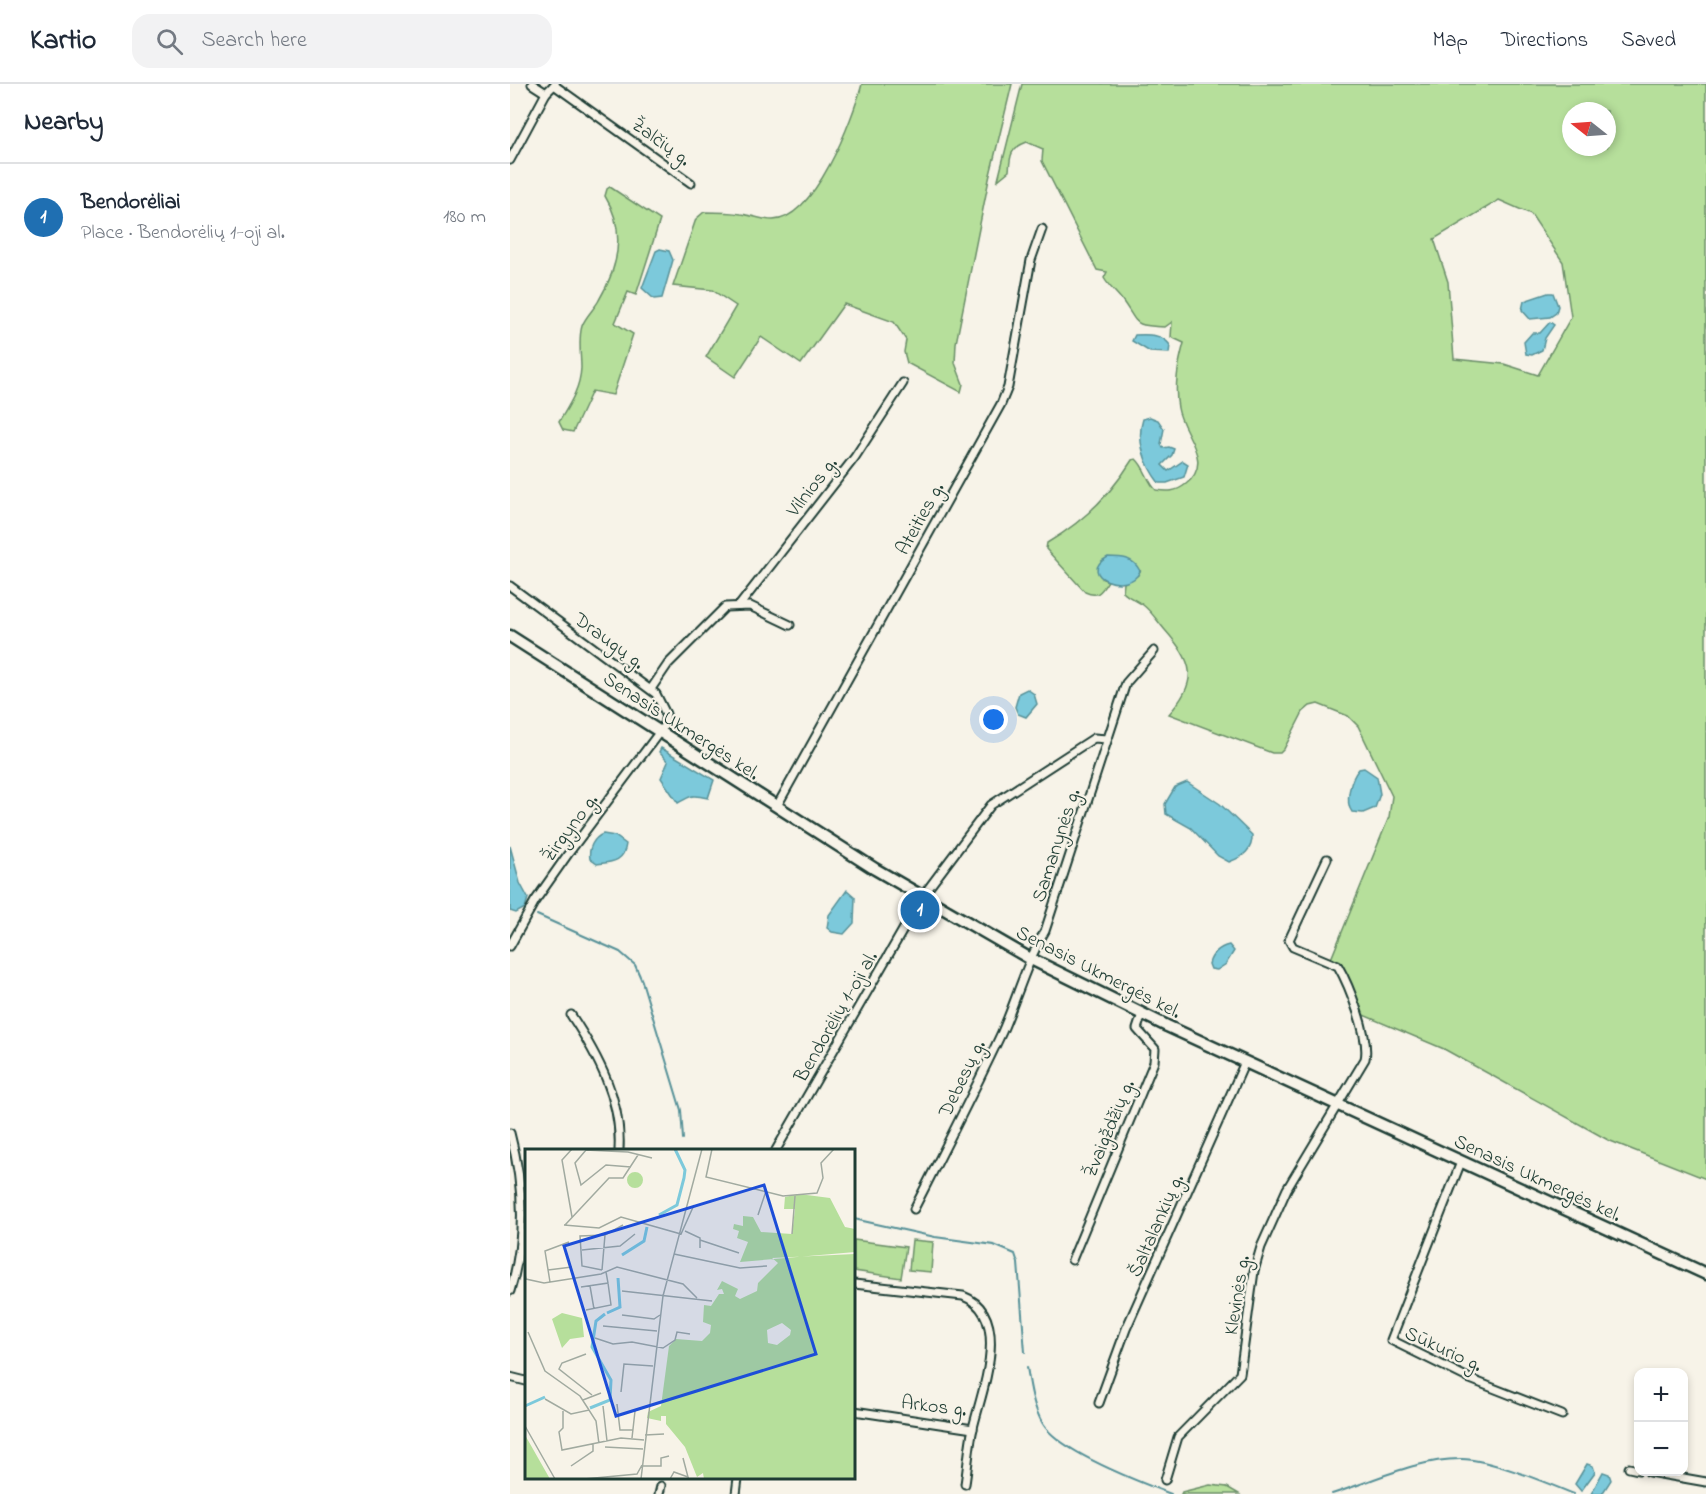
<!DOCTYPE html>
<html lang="en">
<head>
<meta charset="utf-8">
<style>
	body { margin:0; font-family:"Indie Flower",sans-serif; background:#f2f2f3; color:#1f2937 }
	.controls { position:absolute; right:18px; bottom:18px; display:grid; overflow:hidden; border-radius:12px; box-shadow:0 3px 9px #0003 }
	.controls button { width:54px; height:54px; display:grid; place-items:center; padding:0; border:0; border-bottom:2px solid #e0e1e3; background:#fff; color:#1f2937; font:30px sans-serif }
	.compass { position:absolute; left:1052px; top:18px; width:54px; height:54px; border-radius:50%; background:#fff; box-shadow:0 3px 9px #0003; rotate:287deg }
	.you { position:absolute; left:484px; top:636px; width:21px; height:21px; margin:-15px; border:4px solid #fff; border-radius:50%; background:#1a73e8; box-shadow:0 0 0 9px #1a73e833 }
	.badge { display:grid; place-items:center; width:39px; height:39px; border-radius:50%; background:#1f6fb2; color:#fff; font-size:20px; font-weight:700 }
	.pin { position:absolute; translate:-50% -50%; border:3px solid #fff; box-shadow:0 2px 6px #0006 }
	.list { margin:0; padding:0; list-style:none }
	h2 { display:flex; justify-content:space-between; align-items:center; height:78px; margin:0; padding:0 24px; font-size:26px }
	h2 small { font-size:20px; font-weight:400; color:#747a83 }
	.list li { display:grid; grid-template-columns:39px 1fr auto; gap:18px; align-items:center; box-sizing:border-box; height:108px; padding:0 24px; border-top:2px solid #e0e1e3 }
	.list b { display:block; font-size:22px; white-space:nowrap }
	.list p { margin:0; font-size:20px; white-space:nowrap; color:#747a83 }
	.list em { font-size:20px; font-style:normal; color:#747a83 }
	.icon { flex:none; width:33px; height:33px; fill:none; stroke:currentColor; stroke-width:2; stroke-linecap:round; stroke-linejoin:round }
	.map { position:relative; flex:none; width:1196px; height:1410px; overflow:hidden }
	header { display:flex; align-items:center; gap:36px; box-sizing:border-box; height:84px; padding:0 30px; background:#fff; border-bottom:2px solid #e0e1e3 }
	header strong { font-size:28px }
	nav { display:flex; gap:33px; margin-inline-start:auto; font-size:21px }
	.search { width:420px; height:54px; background:#f2f2f3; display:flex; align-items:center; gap:15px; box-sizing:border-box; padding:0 21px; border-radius:18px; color:#747a83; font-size:22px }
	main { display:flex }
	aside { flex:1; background:#fff }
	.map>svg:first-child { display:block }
	.green { fill:#b6df9b; stroke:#6a8e68; stroke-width:1.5; fill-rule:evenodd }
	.water { fill:#7cc9db; stroke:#579198; stroke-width:1.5 }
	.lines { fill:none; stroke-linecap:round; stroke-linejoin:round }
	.stream { stroke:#579198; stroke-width:2 }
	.minor-casing { stroke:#1f3d34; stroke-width:11 }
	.secondary-casing { stroke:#1f3d34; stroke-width:15 }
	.minor { stroke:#f7f3e8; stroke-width:7 }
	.secondary { stroke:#f7f3e8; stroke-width:10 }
	.labels { text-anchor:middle; stroke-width:4.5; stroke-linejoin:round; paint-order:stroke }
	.street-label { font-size:20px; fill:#1f3d34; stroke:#f7f3e8 }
	.inset-river { fill:none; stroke:#7cc9db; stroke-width:3 }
	.inset-road { fill:none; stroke:#a1aaa0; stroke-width:1.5 }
	.view { fill:#1d4ed8; fill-opacity:0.15; stroke:#1d4ed8; stroke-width:3 }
	.inset-edge { fill:none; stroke:#1f3d34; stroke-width:3 }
</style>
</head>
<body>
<header>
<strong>Kartio</strong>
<div class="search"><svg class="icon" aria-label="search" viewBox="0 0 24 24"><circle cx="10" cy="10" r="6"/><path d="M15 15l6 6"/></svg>Search here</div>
<nav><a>Map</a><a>Directions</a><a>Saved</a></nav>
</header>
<main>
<aside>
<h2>Nearby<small></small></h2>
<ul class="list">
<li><span class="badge">1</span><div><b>Bendorėliai</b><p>Place · Bendorėlių 1-oji al.</p></div><em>180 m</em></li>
</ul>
</aside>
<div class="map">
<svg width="1196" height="1410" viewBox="0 0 1196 1410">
	<rect width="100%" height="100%" fill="#f7f3e8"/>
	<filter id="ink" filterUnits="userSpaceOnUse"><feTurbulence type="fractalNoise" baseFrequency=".0167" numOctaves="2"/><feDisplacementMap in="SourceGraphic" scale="12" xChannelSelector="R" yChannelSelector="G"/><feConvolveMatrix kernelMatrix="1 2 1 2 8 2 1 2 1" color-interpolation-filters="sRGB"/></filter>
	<g filter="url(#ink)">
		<g class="green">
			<path d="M352,0h150l-23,95 -33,164 -1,20 8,21 -2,8 -54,-29 -3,-11 2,-12 -12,-18 -50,-18 -43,60 -40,-27 -26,40 -29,-20 30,-51 -24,-16 -39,-4 23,-67 8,-7c12,0 25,0 37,2 10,1 21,6 32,6 42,-1 80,-102 89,-136z"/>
			<path d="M512,0h684v1095l-98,-39 -164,-91 -83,-35 -19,-49 -11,-6 58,-142 3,-21 -34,-70 -10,-10 -30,-12 -8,2 -7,6 -19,37 -4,4h-8l-103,-39c31,-34 24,-52 -4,-84 -7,-8 -14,-19 -22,-25 -7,-5 -14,-7 -20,-13l1,-9 14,-8 2,-4 -37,8 5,2c-7,11 -10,17 -23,11l-39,-43 1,-6c36,-21 63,-47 85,-83l4,-1c9,8 11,22 20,31 12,2 20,2 30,-6 29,-23 -4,-50 -8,-76 -4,-22 0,-43 6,-65l-13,-6 1,-15 -7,5c-34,-2 -25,-2 -43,-27 -6,-8 -13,-13 -18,-22l3,-6 -10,-2 -55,-109 1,-12 -16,-7c-16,6 -17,12 -18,29l-11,9zM1061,27h36v36h-36zM989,116l32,14 32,48 8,55 -33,58 -34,-11 -50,-5 -6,-77 -14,-43z"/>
			<path d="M100,103l50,33 -24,75 -8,-3 -13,31 18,11 -20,61 -21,-4 -19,41 -10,-2 -4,-8c10,-17 21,-33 22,-54 0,-13 -3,-29 1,-42 3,-9 13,-18 17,-26 20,-34 27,-70 6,-104l2,-7z"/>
			<path d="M344,1156l52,7 -5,31 -47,-7z"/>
			<path d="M402,1156l21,2 -2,30 -22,-2z"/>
			<path d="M700,1401l17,2 12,7h-58l1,-2z"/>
		</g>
		<g class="water">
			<path d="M150,165l9,2 4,9 -11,38 -8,1 -12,-11 14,-37z"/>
			<path d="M1038,209h5l5,13 -2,7 -6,4 -20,2 -8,-9 2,-9z"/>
			<path d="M1040,238l4,3 -9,13 -3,12 -10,5 -6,-1 -2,-12 8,-9h8z"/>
			<path d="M625,251c13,-1 27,-1 35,10l-1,8 -19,-1 -18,-11z"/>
			<path d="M640,333l8,3 6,9 -3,15 2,4 6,-1 5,2 -2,6 -10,10 6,6 15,-10 5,3 -4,13 -17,6h-8c-14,-18 -23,-43 -16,-64z"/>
			<path d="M598,473c14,0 25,0 32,14 -11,26 -66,4 -32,-14z"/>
			<path d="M517,605l7,5 3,10 -11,13 -8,-3 -3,-7 4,-14z"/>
			<path d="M151,664l53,32 -6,18c-18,-4 -16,-2 -30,5l-17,-25 7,-16 -9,-10z"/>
			<path d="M854,684l13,9 3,17 -5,14 -12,5 -11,-1c-8,-10 -1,-34 7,-43z"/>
			<path d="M677,698l33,22 32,31c1,15 -9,22 -23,27l-11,-6 -27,-28 -25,-14 -1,-10 10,-17z"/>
			<path d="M93,750l12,2 11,8c-2,18 -14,18 -29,20l-7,-5c-2,-10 3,-21 13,-25z"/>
			<path d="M0,762l10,37 8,15 -3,10 -9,5 -6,-2z"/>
			<path d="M337,806l8,7 -1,26 -10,11 -12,-2 -5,-4 2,-13z"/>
			<path d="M719,861l5,6 -8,13 -9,6 -6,-1 -2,-5c2,-9 10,-17 20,-19z"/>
			<path d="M1077,1380l6,2 2,6 -14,19 -6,-7z"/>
			<path d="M1093,1388l6,2 2,6 -9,14h-11z"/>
		</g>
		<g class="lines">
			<g class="stream">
				<path d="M27,831l83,37 15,13 7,16 39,129 2,29"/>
				<path d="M344,1135l81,18 59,8 21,9 3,9 7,89"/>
				<path d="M517,1283c3,19 6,40 16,57 17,28 96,58 128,70"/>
				<path d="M822,1410c41,-13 85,-35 128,-35 27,-1 87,24 114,35"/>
			</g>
			<g class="minor-casing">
				<g id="minor">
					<path d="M22,0l14,9"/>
					<path d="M44,1l137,98"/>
					<path d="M0,76l36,-67 9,-9"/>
					<path d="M0,502l146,108 10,20 -2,12 -96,128 -33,47 -25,45"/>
					<path d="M229,522l116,-149 48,-74"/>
					<path d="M141,605l17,-25 57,-57 25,-1 40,19"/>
					<path d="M267,722l224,-402 7,-17 23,-127 11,-31"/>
					<path d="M61,931c27,41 51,85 48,135"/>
					<path d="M0,1049c14,52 16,107 0,158"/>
					<path d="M266,1066l146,-253 69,-92 103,-67 13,1"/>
					<path d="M951,1078l-70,178 79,39 92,36"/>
					<path d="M404,1125c30,-59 60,-117 88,-177 15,-34 24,-69 43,-101l81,-248 28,-32"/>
					<path d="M562,1176l82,-198 1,-13 -18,-20 5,-15"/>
					<path d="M344,1200l109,12c50,19 18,97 10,132 -4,18 -5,37 -8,56"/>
					<path d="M0,1293l16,4"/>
					<path d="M589,1319l27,-74 119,-267"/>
					<path d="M344,1327l119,18"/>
					<path d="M1119,1384l9,2"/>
					<path d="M1139,1388l57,10"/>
					<path d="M655,1396l13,-43 62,-63 14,-103 7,-24 26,-58 78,-130c5,-21 -16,-74 -27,-93l-45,-19 -4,-7 38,-81"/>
					<path d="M149,1410l2,-8"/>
					<path d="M226,1410l2,-16"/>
				</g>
			</g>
			<g class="secondary-casing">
				<path id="secondary" d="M0,552l365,233 154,89 138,68 539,248"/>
			</g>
			<use href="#minor" class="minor"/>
			<use href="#secondary" class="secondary"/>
		</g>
	</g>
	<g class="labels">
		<g class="street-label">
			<text transform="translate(152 57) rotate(36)" y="7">Žalčių g.</text>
			<text transform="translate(301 402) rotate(-52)" y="7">Vilnios g.</text>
			<text transform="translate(409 434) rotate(-61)" y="7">Ateities g.</text>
			<text transform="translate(100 556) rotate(36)" y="7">Draugų g.</text>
			<text transform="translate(172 641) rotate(33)" y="7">Senasis Ukmergės kel.</text>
			<text transform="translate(59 743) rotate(-53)" y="7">Žirgyno g.</text>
			<text transform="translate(545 761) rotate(-72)" y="7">Samanynės g.</text>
			<text transform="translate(589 887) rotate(27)" y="7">Senasis Ukmergės kel.</text>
			<text transform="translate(325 932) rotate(-60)" y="7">Bendorėlių 1-oji al.</text>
			<text transform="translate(451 994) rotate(-64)" y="7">Debesų g.</text>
			<text transform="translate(598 1044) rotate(-67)" y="7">Žvaigždžių g.</text>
			<text transform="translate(1028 1093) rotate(25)" y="7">Senasis Ukmergės kel.</text>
			<text transform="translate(645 1141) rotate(-66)" y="7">Šaltalankių g.</text>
			<text transform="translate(726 1211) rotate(-81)" y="7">Klevinės g.</text>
			<text transform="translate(934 1264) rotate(25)" y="7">Sūkurio g.</text>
			<text transform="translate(424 1321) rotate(7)" y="7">Arkos g.</text>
		</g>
	</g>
	<g transform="translate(15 1065)">
		<rect width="330" height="330" fill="#f7f3e8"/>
		<path d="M102 31a8 8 0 1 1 16 0a8 8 0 1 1-16 0ZM274,45l31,4 15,29 10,2v23l-115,10 8,-20 -11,-4 2,-7 -6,-2 1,-5 9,2v-10l10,1 8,15 31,2 3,-25h-11l1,-12zM330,105v225h-151l-1,-6 -6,4 -12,-30 -19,-23v-8h-5v5l-14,-3 1,-6 13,-6 8,-60 7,-7 26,2 8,-8 1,-8 -8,-3 1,-17 7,1 8,-12h5l-2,-5 -5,1 5,-9 16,8 -3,7 5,3 17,-8 1,-8 20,-20 -6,-5zM257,174l9,7 -1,5 -13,10 -9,-2 -1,-13zM37,164l20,5 2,19 -14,2 -8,9 -10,-29zM0,286l25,44h-25z" fill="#b6df9b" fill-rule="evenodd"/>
		<path class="inset-river" d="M134,66l18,-10 7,-27 1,-8 -10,-21M97,106l22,-14 3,-14M82,164l13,-6 -2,-29M0,257l20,-9M65,259l20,-8 1,-20 -19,-33 4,-26 9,-7"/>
		<path class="inset-road" d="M47,0l-10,11 10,57M187,0l-6,28 77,19 34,-3 6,-15 -2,-15 13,-14M60,1l43,2 24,6M61,1l-11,13 6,22 25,-20 25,2M233,66l8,-24M39,76l35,3 22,-11 60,17 13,-29M40,76l44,-47h14l15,-23M160,82l15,7v10M267,85l3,-38M175,91l39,13M57,101l38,-4 15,-12M149,105l66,14 27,-2M23,121l24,-3M77,121l-20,-4 -2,-30 25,-1 18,-10M77,121l3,-35M0,126l1,4 18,4 57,-9 16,-7 66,17 14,14M25,133l-5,-31 24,-9M65,137l4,23M56,138l27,-4 -2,-11M97,142l90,10M61,161l25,-5 -3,-22M97,166l32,4 6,-4M78,177l54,5M3,183l17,39 35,25 9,14M70,189l18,6 19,-2 31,6 12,-8 2,-8 13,2M61,205l-24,9 -3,6 33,26M96,243l3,-28 29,2M20,250l26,15 18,-4 7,11 3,23M58,251l18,-7M92,255l3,26h13M78,257l4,35M38,262v17l-4,4 3,18 59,-12 23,2M0,277l30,53M120,286l19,-1M107,289l3,-27M80,298l38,2M46,317l22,-15v-7M118,317h18v-8l8,-2M59,330l53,-5 5,-9M116,330l22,-183 39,-147M145,330l4,-7 14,5 -5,-19"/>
		<path class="view" d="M239,36l52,169 -200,62 -52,-170z"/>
		<rect width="330" height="330" class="inset-edge"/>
	</g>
</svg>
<div class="controls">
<button>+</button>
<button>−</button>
</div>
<svg class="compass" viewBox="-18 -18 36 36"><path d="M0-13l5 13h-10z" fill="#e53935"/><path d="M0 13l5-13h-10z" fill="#747a83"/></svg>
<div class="you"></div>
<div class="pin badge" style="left:410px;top:826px">1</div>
</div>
</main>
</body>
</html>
